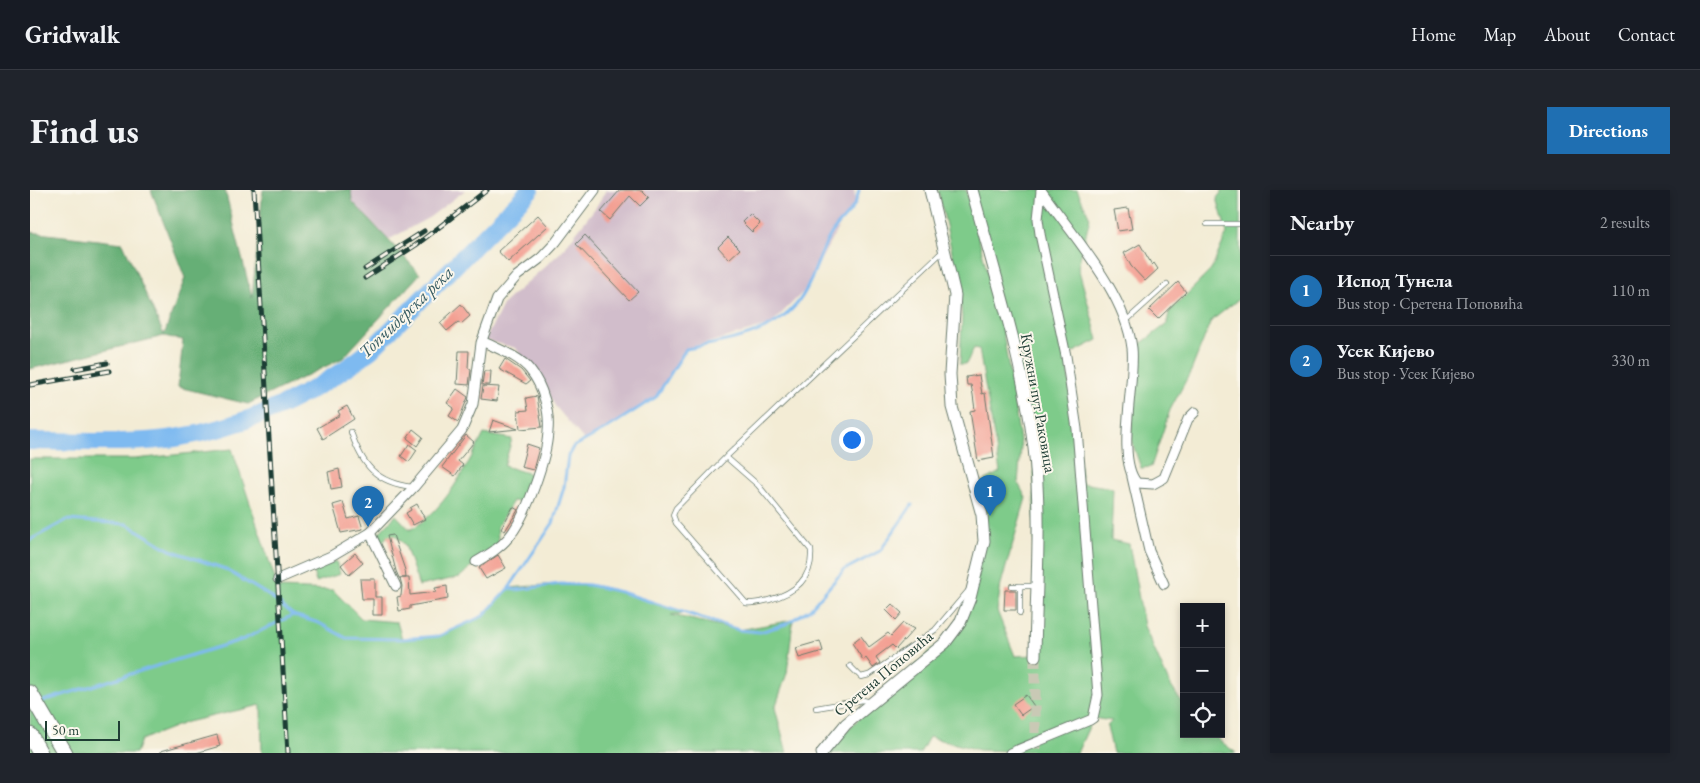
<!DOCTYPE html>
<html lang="en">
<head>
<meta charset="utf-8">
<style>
	body { margin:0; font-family:"EB Garamond",serif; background:#20242c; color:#f1f3f6 }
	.controls { position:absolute; right:15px; bottom:15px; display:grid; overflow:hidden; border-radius:0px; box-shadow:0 2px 8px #0003 }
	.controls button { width:45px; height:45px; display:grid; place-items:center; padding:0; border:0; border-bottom:1px solid #363941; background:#171b24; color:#f1f3f6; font:25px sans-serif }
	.scale { position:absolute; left:15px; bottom:12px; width:75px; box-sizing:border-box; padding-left:5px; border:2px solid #1f3d34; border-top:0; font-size:14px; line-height:18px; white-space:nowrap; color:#1f3d34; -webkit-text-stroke:4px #fbf7ec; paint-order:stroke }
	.you { position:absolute; left:821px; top:249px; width:18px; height:18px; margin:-12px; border:4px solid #fff; border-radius:50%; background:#1a73e8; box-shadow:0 0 0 8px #1a73e833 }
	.badge { display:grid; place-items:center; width:32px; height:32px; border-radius:50%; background:#1f6fb2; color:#fff; font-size:16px; font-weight:700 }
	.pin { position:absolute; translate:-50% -41px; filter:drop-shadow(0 1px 2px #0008) }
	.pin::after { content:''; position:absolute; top:26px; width:18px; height:15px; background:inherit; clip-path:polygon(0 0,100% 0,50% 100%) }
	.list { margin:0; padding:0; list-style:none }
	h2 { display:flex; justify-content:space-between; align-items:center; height:65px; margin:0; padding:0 20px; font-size:21px }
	h2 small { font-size:16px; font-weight:400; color:#9ea1a6 }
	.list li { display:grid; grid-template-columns:32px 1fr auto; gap:15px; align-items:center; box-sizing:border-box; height:70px; padding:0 20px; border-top:1px solid #363941 }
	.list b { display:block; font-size:19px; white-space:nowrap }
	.list p { margin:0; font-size:16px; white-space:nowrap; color:#9ea1a6 }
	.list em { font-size:16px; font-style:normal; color:#9ea1a6 }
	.icon { flex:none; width:28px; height:28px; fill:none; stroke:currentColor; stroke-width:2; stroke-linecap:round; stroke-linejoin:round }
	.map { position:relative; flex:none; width:1210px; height:563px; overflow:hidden; border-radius:0px }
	header { display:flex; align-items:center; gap:30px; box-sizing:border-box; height:70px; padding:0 25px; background:#171b24; border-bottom:1px solid #363941 }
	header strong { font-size:24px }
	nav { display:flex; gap:28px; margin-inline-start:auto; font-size:18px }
	.intro { display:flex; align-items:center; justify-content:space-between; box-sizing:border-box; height:120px; padding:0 30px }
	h1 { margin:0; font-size:35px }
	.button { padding:12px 22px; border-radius:0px; background:#1f6fb2; color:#fff; font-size:18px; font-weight:700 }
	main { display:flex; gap:30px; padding:0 30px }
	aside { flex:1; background:#171b24; border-radius:0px; box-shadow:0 2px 8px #0003 }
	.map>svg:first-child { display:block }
	.industrial { fill:#d1bdcb }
	.green { fill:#7ecb8a; stroke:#4e845f }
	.forest { fill:#66af76; stroke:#427655 }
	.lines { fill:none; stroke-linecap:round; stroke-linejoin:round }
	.stream { stroke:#7ebaf0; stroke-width:3 }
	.river { stroke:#7ebaf0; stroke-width:18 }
	.building { fill:#f39d90 }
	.secondary-tunnel { stroke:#c9c9b5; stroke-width:11; stroke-dasharray:11 5.5; stroke-linecap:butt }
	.lane-casing { stroke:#697a6c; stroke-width:6 }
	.street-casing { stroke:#697a6c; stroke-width:11 }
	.secondary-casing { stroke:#697a6c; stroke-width:13 }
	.highway-casing { stroke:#697a6c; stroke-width:17 }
	.lane { stroke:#fff; stroke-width:4.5 }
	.street { stroke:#fff; stroke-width:9 }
	.secondary { stroke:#fff; stroke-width:11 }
	.highway { stroke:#fff; stroke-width:15 }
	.rail-casing { stroke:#1f3d34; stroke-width:5 }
	.rail { stroke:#fbf7ec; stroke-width:3; stroke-dasharray:9; stroke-linecap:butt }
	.labels { text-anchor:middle; stroke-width:4; stroke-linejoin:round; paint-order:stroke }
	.street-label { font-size:16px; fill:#1f3d34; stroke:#fbf7ec }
	.water-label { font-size:18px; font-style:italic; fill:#375c63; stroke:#fbf7ec }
</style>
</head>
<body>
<header>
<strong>Gridwalk</strong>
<nav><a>Home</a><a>Map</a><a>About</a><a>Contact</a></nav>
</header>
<div class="intro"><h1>Find us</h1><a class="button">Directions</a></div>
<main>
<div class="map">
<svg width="1210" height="563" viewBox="0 0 1210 563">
	<rect width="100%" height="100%" fill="#fbf7ec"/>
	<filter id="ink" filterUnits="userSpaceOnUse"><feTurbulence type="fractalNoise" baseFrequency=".02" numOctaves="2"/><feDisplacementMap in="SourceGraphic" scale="10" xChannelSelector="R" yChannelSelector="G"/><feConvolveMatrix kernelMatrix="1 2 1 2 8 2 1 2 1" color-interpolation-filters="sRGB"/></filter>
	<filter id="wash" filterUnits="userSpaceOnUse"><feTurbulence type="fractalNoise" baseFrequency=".0096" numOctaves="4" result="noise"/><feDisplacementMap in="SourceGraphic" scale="20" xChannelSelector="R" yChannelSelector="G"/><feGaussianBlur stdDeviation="1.12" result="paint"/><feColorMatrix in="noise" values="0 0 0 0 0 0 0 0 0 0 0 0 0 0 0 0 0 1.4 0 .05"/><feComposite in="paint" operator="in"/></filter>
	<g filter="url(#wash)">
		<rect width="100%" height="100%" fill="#f3ecd5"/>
		<g class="industrial">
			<path d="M321,0h114l-35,27 -42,23 -36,-39z"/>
			<path d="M576,0h248l2,15 -17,21 -36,66 -33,33 -84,24 -30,48 -71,44 -30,-35 -10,-20 -16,-18 -13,-20 -31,-8 19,-37 57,-51 35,-45z"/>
		</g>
		<g class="green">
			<path d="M908,0h28l37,142 18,115 -3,36 8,15 -25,86 -4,27 18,45 20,-1 -1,-207 -62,-258h105l13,28 -12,49 20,73 -32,16 16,127 31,5 -2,52 18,4 15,82 25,57 15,23v28h27l25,19h-123l-6,-27 5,-5 -19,-3 -16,35 -98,-3 -50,-13 -9,16h-97l137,-130 24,-82 -6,-43 3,-16 19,-10 -21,-123 -5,-1 -8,16h-6l2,-47 -3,-34z"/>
			<path d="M1193,0h17v108l-29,23 -20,50 -21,39 -19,57 -10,1 -10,-29 4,-56v-35l32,-24 2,-12 42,-42 16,-37 -10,-35z"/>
			<path d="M454,244l28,5 -8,27 30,9 -9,27 -12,-1 -16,26 2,21 -23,14 -16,15 -41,9 -14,-41 -10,-10 -9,2 -6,11 -5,-11 21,-22 14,15c35,-20 55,-61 74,-96z"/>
			<path d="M202,259l46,139 55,2 29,29 35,3 5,17 37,-3 44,-20 26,-28c26,-2 55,-6 81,-3 33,5 65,18 96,28l-15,2 68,15 54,-10 -6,53 -12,35 12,45h-525l-1,-48 -74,17 -46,18 -5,13h-106v-294h105z"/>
			<path d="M306,371l4,13 -24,8 -4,-13z"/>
		</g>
		<path class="forest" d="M121,0h74l27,108 11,-108h88l1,11 68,73 -77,84 -95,46 -70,-17 5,-47 -19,-4 -134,33v-137l93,11 41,92 21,-57z"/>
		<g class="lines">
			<g class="stream">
				<path d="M829,0c-4,23 -16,26 -28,44 -14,22 -18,52 -36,72 -26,30 -72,36 -109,43l-30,48 -52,33 -31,17 -5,9 -4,31 -11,36 -44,65 7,2 44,-6 29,1 32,7 118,38 21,2 26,-8 24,-15 34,-39 36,-19 32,-46"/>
				<path d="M0,350l37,-20 60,4 43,26 55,19 46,28 22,18"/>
				<path d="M10,512l204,-63 49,-24 26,8 27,15 56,1 37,-3 44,-20 26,-28"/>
			</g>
			<path class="river" d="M0,251c48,0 97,4 145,-3 73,-11 138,-43 196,-88l159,-160"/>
		</g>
		<g id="blocks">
			<g class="building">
				<path d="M590,0h22l7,7 -9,9 -10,-10 -20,24 -9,-8z"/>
				<path d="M1098,18l4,21 -14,2 -4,-21z"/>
				<path d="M720,24l10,10 -8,8 -10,-10z"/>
				<path d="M508,25l10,11 -40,36 -10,-11z"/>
				<path d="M555,45l53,57 -9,8 -53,-56z"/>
				<path d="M698,47l12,12 -11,10 -11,-12z"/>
				<path d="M1110,54l12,21 2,-2 4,6 -13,12 -14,-15 -7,-13z"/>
				<path d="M1148,92l8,10 -28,27 -9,-9z"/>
				<path d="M431,114l9,12 -9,8 -3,-2 -11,9 -7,-8z"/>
				<path d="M429,161h10l-1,17 3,2 -2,15 -12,-1z"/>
				<path d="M475,169l16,11 9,11 -4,3 -27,-15z"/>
				<path d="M454,181h7l-1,14h-8z"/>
				<path d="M949,185l3,19 3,-1 9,65 -16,3 -8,-50 5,-1 -2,-15 -2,-10h-4l-1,-8z"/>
				<path d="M453,196l16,1 -2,14 -16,-2z"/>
				<path d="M427,199l11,8 -10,25 -9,-6 5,-8 -7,-5z"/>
				<path d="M507,206l5,31 -22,2 -2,-18 10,-1 -2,-12z"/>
				<path d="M317,216l7,13 -31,20 -6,-11 23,-13 -2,-4z"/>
				<path d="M463,230l25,9 -29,3z"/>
				<path d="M383,239l10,8 -6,9 -10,-8z"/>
				<path d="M436,245l8,7 -16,19 5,4 -8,11 -13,-9z"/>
				<path d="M379,254l8,6 -8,12 -8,-6z"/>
				<path d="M497,254l12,4 -6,22 -12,-3z"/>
				<path d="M309,279l3,18 -11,2 -3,-17z"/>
				<path d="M313,312l5,17 11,-3 4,13 -22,4 -8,-28z"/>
				<path d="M387,314l8,15 -12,6 -7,-12 5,-3 -1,-2z"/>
				<path d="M483,317l5,3 -13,21 -4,-2z"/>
				<path d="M363,345l12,35 1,8h-7l-3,-7 -9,-35z"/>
				<path d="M325,363l8,10 -14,12 -8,-10z"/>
				<path d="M468,365l8,13 -20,11 -7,-11z"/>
				<path d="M370,388h9l1,17 26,-3 -1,-4 12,-2 1,13 -38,7v3l-11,2 -2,-14 4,-1 1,-10z"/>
				<path d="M330,389h15v18h7v18h-9v-16h-11z"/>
				<path d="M975,400h11v20h-12z"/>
				<path d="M862,414l10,9 -6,7 -10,-10z"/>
				<path d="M873,433l11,6 -18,20 -4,-4 -16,12 4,6 -7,5 -7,-10 -3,2 -11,-17 9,-7 8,11 19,-14 3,3z"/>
				<path d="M790,451l3,10 -24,7 -3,-10z"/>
				<path d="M996,505l8,11 -13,9 -8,-11z"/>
				<path d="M187,545l3,11 -24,7h-35v-2z"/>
			</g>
		</g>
	</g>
	<g filter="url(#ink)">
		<use href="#blocks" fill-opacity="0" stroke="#697a6c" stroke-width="1"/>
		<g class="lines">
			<path class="secondary-tunnel" d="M1005,466v97"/>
			<g class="lane-casing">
				<g id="lane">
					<path d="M1177,34h33"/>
					<path d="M1096,131l41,-37"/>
					<path d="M321,242c11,33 25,51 62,55"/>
					<path d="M696,267l32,28 53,65c2,28 -16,43 -42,50 -8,2 -15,4 -23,3l-70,-80 -3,-8 3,-7 50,-51 218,-207"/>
					<path d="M982,396h23"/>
					<path d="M990,396v27"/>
					<path d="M820,476l11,11 8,-2 66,-45 34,-40"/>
					<path d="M786,518l47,-8 7,2"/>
				</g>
			</g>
			<g class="street-casing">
				<g id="street">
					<path d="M1011,0c31,45 84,102 91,158 4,33 -17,110 5,135l16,1 11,-6 24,-59 7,-7"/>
					<path d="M1102,287l17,74 15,33"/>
					<path d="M340,343l26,53"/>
					<path d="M446,372c12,-7 24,-14 33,-25 17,-20 38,-79 39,-106 2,-19 -5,-45 -18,-61 -11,-14 -32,-21 -48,-29"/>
					<path d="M248,389l53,-23 39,-23 44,-46 48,-57 11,-26 8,-61 16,-44 20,-23 24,-18 15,-16 39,-52"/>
					<path d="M980,563l80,-33 3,-2 5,-23 -21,-266 -11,-73 -26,-122 -2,-15 3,-28"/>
				</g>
			</g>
			<g class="secondary-casing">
				<g id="secondary">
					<path d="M942,0c23,85 51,170 62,258 8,68 2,138 1,208"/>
					<path d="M792,563l24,-29 99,-81 15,-20 10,-25 14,-57 -2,-26 -30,-108 -2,-33 5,-79 -25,-105"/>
				</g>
			</g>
			<g class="highway-casing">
				<g id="highway">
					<path d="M0,503l35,60"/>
					<path d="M0,545l10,18"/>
				</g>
			</g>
			<use href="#lane" class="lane"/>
			<use href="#street" class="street"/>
			<use href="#secondary" class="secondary"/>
			<use href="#highway" class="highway"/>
			<g class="rail-casing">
				<g id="rail">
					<path d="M224,0l34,563"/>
					<path d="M335,79l59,-38"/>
					<path d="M335,88l51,-33 71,-55"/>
					<path d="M45,179l32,-6"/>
					<path d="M0,195l79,-14"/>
				</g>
			</g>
			<use href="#rail" class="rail"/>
		</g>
	</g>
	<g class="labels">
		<g class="street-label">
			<text transform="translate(1009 213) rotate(80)" y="6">Кружни пут Раковица</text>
			<text transform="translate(853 483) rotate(-40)" y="6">Сретена Поповића</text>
		</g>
		<g class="water-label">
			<text transform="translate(376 122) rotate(-44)" y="6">Топчидерска река</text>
		</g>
	</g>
</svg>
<div class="controls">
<button>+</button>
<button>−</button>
<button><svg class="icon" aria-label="locate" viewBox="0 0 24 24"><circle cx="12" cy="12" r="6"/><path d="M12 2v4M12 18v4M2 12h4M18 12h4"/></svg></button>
</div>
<div class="scale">50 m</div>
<div class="you"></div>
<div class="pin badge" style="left:960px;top:326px">1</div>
<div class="pin badge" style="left:338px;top:337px">2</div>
</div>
<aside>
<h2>Nearby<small>2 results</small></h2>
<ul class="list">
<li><span class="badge">1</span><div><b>Испод Тунела</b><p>Bus stop · Сретена Поповића</p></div><em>110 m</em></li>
<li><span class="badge">2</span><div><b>Усек Кијево</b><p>Bus stop · Усек Кијево</p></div><em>330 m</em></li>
</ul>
</aside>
</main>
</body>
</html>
